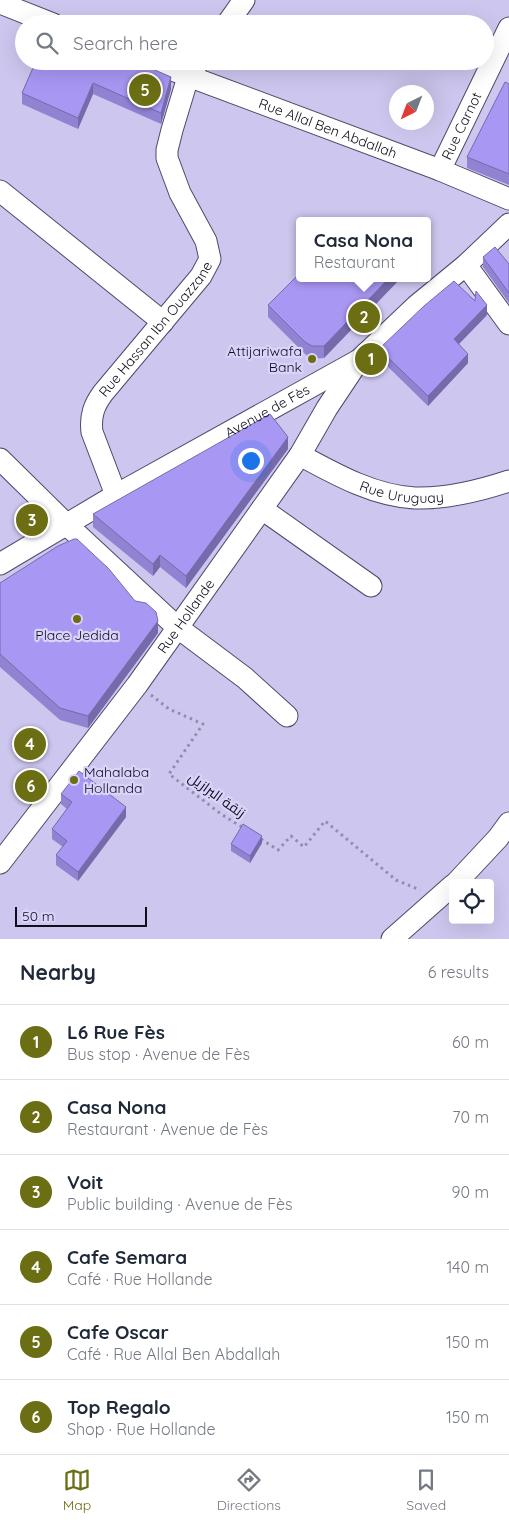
<!DOCTYPE html>
<html lang="en">
<head>
<meta charset="utf-8">
<style>
	body { margin:0; font-family:Quicksand,Cairo,sans-serif; background:#f6f6f7; color:#1f2937 }
	.controls { position:absolute; right:15px; bottom:15px; display:grid; overflow:hidden; border-radius:5px; box-shadow:0 5px 20px #0002 }
	.controls button { width:45px; height:45px; display:grid; place-items:center; padding:0; border:0; border-bottom:1px solid #e0e1e3; background:#fff; color:#1f2937; font:25px sans-serif }
	.compass { position:absolute; left:389px; top:85px; width:45px; height:45px; border-radius:50%; background:#fff; box-shadow:0 5px 20px #0002; rotate:222deg }
	.scale { position:absolute; left:15px; bottom:12px; width:132px; box-sizing:border-box; padding-left:5px; border:2px solid #100e1b; border-top:0; font-size:14px; line-height:18px; white-space:nowrap; color:#100e1b; -webkit-text-stroke:4px #dad4fc; paint-order:stroke }
	.you { position:absolute; left:250px; top:460px; width:18px; height:18px; margin:-12px; border:4px solid #fff; border-radius:50%; background:#1a73e8; box-shadow:0 0 0 8px #1a73e833 }
	.badge { display:grid; place-items:center; width:32px; height:32px; border-radius:50%; background:#6b6e12; color:#fff; font-size:16px; font-weight:700 }
	.pin { position:absolute; translate:-50% -50%; border:2px solid #fff; box-shadow:0 1px 5px #0006 }
	.popup { position:absolute; left:296px; top:217px; width:135px; height:65px; box-sizing:border-box; display:grid; place-content:center; border-radius:5px; background:#fff; filter:drop-shadow(0 1px 4px #0005); font-size:16px; white-space:nowrap; color:#747a83 }
	.popup b { font-size:19px; color:#1f2937 }
	.popup::after { content:''; position:absolute; left:50%; top:100%; margin-left:-10px; border:10px solid transparent; border-top-color:#fff }
	.list { margin:0; padding:0; list-style:none }
	h2 { display:flex; justify-content:space-between; align-items:center; height:65px; margin:0; padding:0 20px; font-size:21px }
	h2 small { font-size:16px; font-weight:400; color:#747a83 }
	.list li { display:grid; grid-template-columns:32px 1fr auto; gap:15px; align-items:center; box-sizing:border-box; height:75px; padding:0 20px; border-top:1px solid #e0e1e3 }
	.list b { display:block; font-size:19px; white-space:nowrap }
	.list p { margin:0; font-size:16px; white-space:nowrap; color:#747a83 }
	.list em { font-size:16px; font-style:normal; color:#747a83 }
	.icon { flex:none; width:28px; height:28px; fill:none; stroke:currentColor; stroke-width:2; stroke-linecap:round; stroke-linejoin:round }
	.map { position:relative; flex:none; width:509px; height:939px; overflow:hidden }
	.search { position:absolute; background:#fff; box-shadow:0 5px 20px #0002; left:15px; right:15px; top:15px; height:55px; display:flex; align-items:center; gap:12px; box-sizing:border-box; padding:0 18px; border-radius:28px; color:#747a83; font-size:19px }
	.sheet { height:515px; background:#fff }
	nav { display:flex; justify-content:space-around; align-items:center; box-sizing:border-box; height:70px; border-top:1px solid #e0e1e3; background:#fff; font-size:14px; color:#747a83 }
	nav a { display:grid; justify-items:center; gap:2px }
	nav .on { color:#6b6e12 }
	.map>svg:first-child { display:block }
	.lines { fill:none; stroke-linecap:round; stroke-linejoin:round }
	.minor-casing { stroke:#4f496a; stroke-width:23 }
	.path { stroke:#918dac; stroke-width:3; stroke-dasharray:2.5 4; stroke-linecap:butt }
	.minor { stroke:#fff; stroke-width:21 }
	.wall { fill:#9182d2 }
	.shaded-wall { fill:#766aab }
	.building { fill:#a997f4; stroke:#766aab }
	.poi-dot { fill:#6b6e12; stroke:#dad4fc; stroke-width:2 }
	.labels { text-anchor:middle; stroke-width:4.5; stroke-linejoin:round; paint-order:stroke }
	.street-label { font-size:14px; fill:#100e1b; stroke:#dad4fc }
	.poi-label { font-size:14px; fill:#100e1b; stroke:#dad4fc; text-anchor:end }
</style>
</head>
<body>
<div class="map">
<svg width="509" height="939" viewBox="0 0 509 939">
	<rect width="100%" height="100%" fill="#cdc7ef"/>
	<g class="lines">
		<g class="minor-casing">
			<g id="minor">
				<path d="M0,3l53,21"/>
				<path d="M227,24l17,-24"/>
				<path id="s1" d="M148,61l292,109 69,29"/>
				<path id="s2" d="M440,170l69,-142"/>
				<path d="M0,191l163,131"/>
				<path d="M466,265l43,59"/>
				<path id="s3" d="M300,455c35,19 74,41 115,43 32,1 64,-7 94,-17"/>
				<path d="M0,459l66,65 111,103 68,51 42,38"/>
				<path id="s4" d="M116,495l-24,-63c-2,-16 2,-27 11,-39l98,-117 9,-17 -4,-18 -26,-48 -13,-35v-8l5,-20 16,-53 11,-16"/>
				<path d="M262,509l109,77"/>
				<path id="s5" d="M0,564l116,-69 243,-135 57,-54 50,-41 43,-41"/>
				<path id="s6" d="M0,863l137,-178 163,-230 27,-47 32,-48"/>
				<path d="M456,883l42,-45 11,-15"/>
				<path d="M392,939l61,-54"/>
			</g>
		</g>
		<g class="path">
			<path d="M151,695l18,14 34,15 -34,50 52,40 24,15"/>
			<path d="M261,839l17,11 13,-14 13,11 21,-26 71,59 24,10"/>
		</g>
		<use href="#minor" class="minor"/>
	</g>
	<g class="wall">
		<path d="M36,61l135,28 -10,35 -68,-30 -15,35 -56,-25v-11z"/>
		<path d="M509,84v101l-42,-17v-11z"/>
		<path d="M483,257l26,7v39l-26,-36z"/>
		<path d="M398,278v3l-74,77 -12,1 -7,-5 -37,-37v-12z"/>
		<path d="M487,315l-28,29 9,19 -40,43 -49,-48v-9z"/>
		<path d="M288,449l-102,139 -26,-21 -7,9 -60,-49v-13z"/>
		<path d="M0,583l158,50 -70,95 -28,-8 -60,-53z"/>
		<path d="M61,794l65,23 -48,64 -22,-16v-10l7,-8 -11,-8v-10l15,-20 -6,-5z"/>
		<path d="M262,843l-12,20 -19,-12v-7z"/>
	</g>
	<g class="shaded-wall">
		<path d="M171,77v12l-10,35v-11z"/>
		<path d="M93,83v11l-15,35v-11z"/>
		<path d="M389,278h9v3l-74,77v-12z"/>
		<path d="M487,305v10l-33,34v-10z"/>
		<path d="M468,354v9l-40,43v-10z"/>
		<path d="M288,437v12l-102,139v-12z"/>
		<path d="M160,555v12l-7,9v-12z"/>
		<path d="M158,621v12l-70,95v-12z"/>
		<path d="M126,807v10l-48,64v-9z"/>
		<path d="M262,836v7l-12,20v-7z"/>
	</g>
	<g class="building">
		<path d="M36,61h98l37,16 -10,36 -68,-30 -15,35 -56,-25z"/>
		<path d="M505,82l4,2v90l-42,-17z"/>
		<path d="M495,247l14,17v29l-26,-36z"/>
		<path d="M300,273v5h89l-65,68h-12l-7,-4 -37,-37z"/>
		<path d="M454,281l21,20 1,-10 11,14 -33,34 14,15 -40,42 -49,-47 45,-43z"/>
		<path d="M270,414l18,23 -102,139 -26,-21 -7,9 -60,-50z"/>
		<path d="M74,539h3l32,30 26,32 11,2 10,9 2,9 -70,95 -28,-8 -60,-54v-71l58,-37z"/>
		<path d="M79,771l47,36 -48,65 -22,-17 11,-14 -15,-12 20,-27 -11,-8z"/>
		<path d="M243,824l19,12 -12,20 -19,-12z"/>
	</g>
	<g class="poi-dot">
		<circle cx="312" cy="359" r="5"/>
		<circle cx="77" cy="619" r="5"/>
		<circle cx="74" cy="780" r="5"/>
	</g>
	<g class="labels">
		<g class="street-label">
			<text dy="5" stroke="none"><textPath href="#s2" startOffset="49">Rue Carnot</textPath></text>
			<text dy="5" stroke="none"><textPath href="#s1" startOffset="192">Rue Allal Ben Abdallah</textPath></text>
			<text dy="5" stroke="none"><textPath href="#s4" startOffset="192">Rue Hassan Ibn Ouazzane</textPath></text>
			<text dy="5" stroke="none"><textPath href="#s5" startOffset="308">Avenue de Fès</textPath></text>
			<text dy="5" stroke="none"><textPath href="#s3" startOffset="110">Rue Uruguay</textPath></text>
			<text dy="5" stroke="none"><textPath href="#s6" startOffset="309">Rue Hollande</textPath></text>
			<text transform="translate(217 795) rotate(36)" y="5">زنقة البرازيل</text>
		</g>
		<g class="poi-label">
			<text x="302" y="356">Attijariwafa<tspan x="302" dy="16">Bank</tspan></text>
			<text x="77" y="640" text-anchor="middle">Place Jedida</text>
			<text x="84" y="777" text-anchor="start">Mahalaba<tspan x="84" dy="16">Hollanda</tspan></text>
		</g>
	</g>
</svg>
<div class="controls">
<button><svg class="icon" aria-label="locate" viewBox="0 0 24 24"><circle cx="12" cy="12" r="6"/><path d="M12 2v4M12 18v4M2 12h4M18 12h4"/></svg></button>
</div>
<svg class="compass" viewBox="-18 -18 36 36"><path d="M0-13l5 13h-10z" fill="#e53935"/><path d="M0 13l5-13h-10z" fill="#747a83"/></svg>
<div class="scale">50 m</div>
<div class="you"></div>
<div class="pin badge" style="left:371px;top:359px">1</div>
<div class="pin badge" style="left:364px;top:317px">2</div>
<div class="popup"><b>Casa Nona</b>Restaurant</div>
<div class="pin badge" style="left:32px;top:520px">3</div>
<div class="pin badge" style="left:30px;top:744px">4</div>
<div class="pin badge" style="left:145px;top:90px">5</div>
<div class="pin badge" style="left:31px;top:786px">6</div>
<div class="search"><svg class="icon" aria-label="search" viewBox="0 0 24 24"><circle cx="10" cy="10" r="6"/><path d="M15 15l6 6"/></svg>Search here</div>
</div>
<section class="sheet">
<h2>Nearby<small>6 results</small></h2>
<ul class="list">
<li><span class="badge">1</span><div><b>L6 Rue Fès</b><p>Bus stop · Avenue de Fès</p></div><em>60 m</em></li>
<li><span class="badge">2</span><div><b>Casa Nona</b><p>Restaurant · Avenue de Fès</p></div><em>70 m</em></li>
<li><span class="badge">3</span><div><b>Voit</b><p>Public building · Avenue de Fès</p></div><em>90 m</em></li>
<li><span class="badge">4</span><div><b>Cafe Semara</b><p>Café · Rue Hollande</p></div><em>140 m</em></li>
<li><span class="badge">5</span><div><b>Cafe Oscar</b><p>Café · Rue Allal Ben Abdallah</p></div><em>150 m</em></li>
<li><span class="badge">6</span><div><b>Top Regalo</b><p>Shop · Rue Hollande</p></div><em>150 m</em></li>
</ul>
</section>
<nav>
<a class="on"><svg class="icon" aria-label="map" viewBox="0 0 24 24"><path d="M3 6l6-2 6 2 6-2v14l-6 2-6-2-6 2zM9 4v14M15 6v14"/></svg>Map</a>
<a><svg class="icon" aria-label="directions" viewBox="0 0 24 24"><path d="M12 3l9 9-9 9-9-9zM9 14v-3h6M13 9l2 2-2 2"/></svg>Directions</a>
<a><svg class="icon" aria-label="saved" viewBox="0 0 24 24"><path d="M7 4h10v16l-5-4-5 4z"/></svg>Saved</a>
</nav>
</body>
</html>
